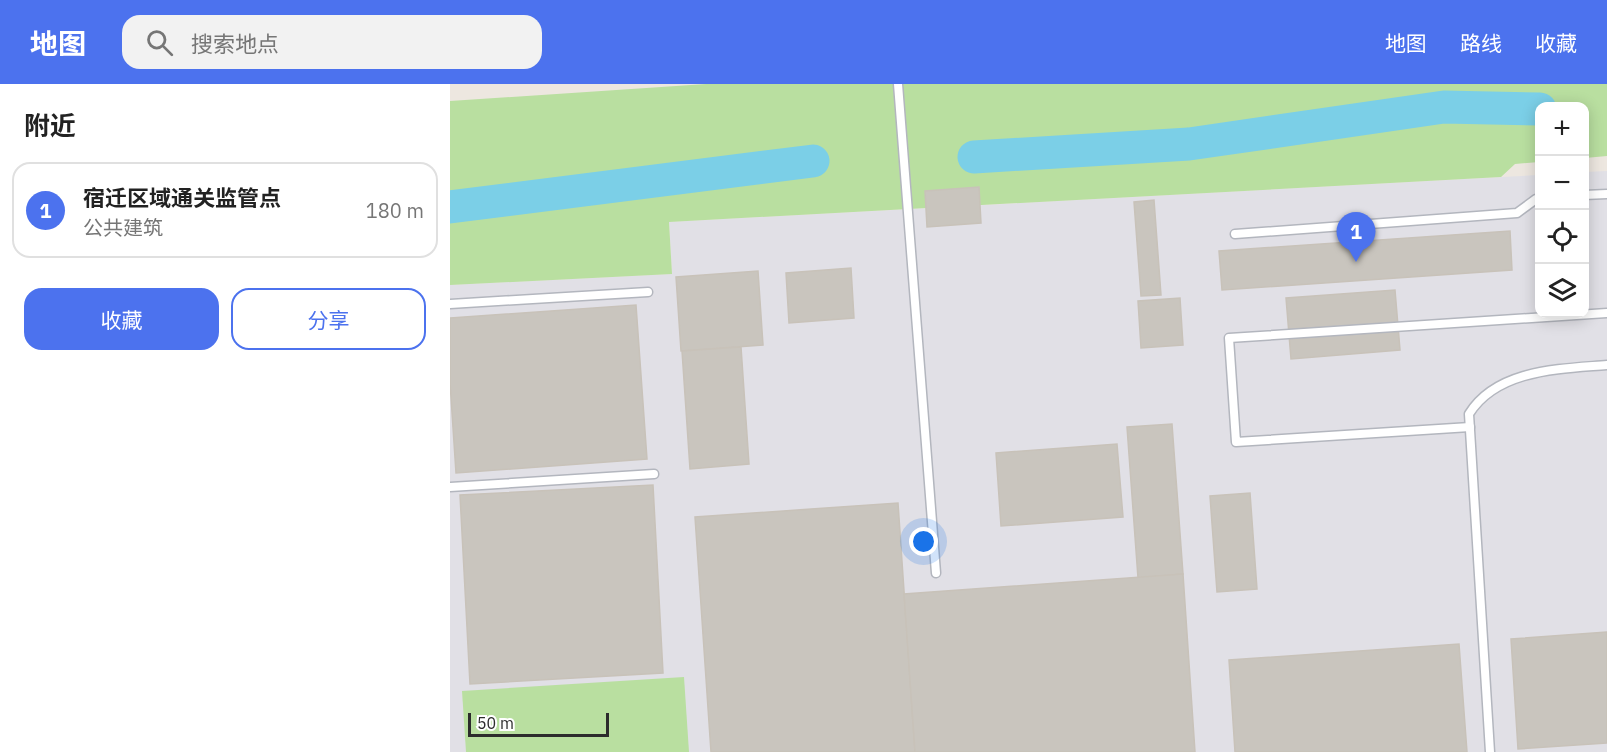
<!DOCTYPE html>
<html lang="zh">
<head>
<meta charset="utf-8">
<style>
	body { margin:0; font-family:"IBM Plex Sans","Noto Sans SC",sans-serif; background:#f2f2f2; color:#222 }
	.controls { position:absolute; right:18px; top:18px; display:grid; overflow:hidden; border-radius:12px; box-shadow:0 3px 15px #0003 }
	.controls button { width:54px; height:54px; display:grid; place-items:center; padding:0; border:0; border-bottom:2px solid #e0e0e0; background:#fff; color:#222; font:30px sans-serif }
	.scale { position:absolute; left:18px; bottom:15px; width:141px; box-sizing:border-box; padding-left:6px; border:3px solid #2c2c2c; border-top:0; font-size:16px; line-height:21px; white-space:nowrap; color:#2c2c2c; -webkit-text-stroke:4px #fff; paint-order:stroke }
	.you { position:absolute; left:474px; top:458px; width:21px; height:21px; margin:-15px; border:4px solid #fff; border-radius:50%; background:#1a73e8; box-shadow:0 0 0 9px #1a73e833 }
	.badge { display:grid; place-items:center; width:39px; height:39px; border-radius:50%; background:#4c72ee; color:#fff; font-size:20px; font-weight:700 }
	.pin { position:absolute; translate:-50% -50px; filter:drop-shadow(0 2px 3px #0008) }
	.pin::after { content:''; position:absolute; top:32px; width:21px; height:18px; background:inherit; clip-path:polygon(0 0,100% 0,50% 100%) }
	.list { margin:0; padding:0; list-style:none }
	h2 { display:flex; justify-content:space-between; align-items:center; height:78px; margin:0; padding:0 24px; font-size:26px }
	h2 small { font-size:20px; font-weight:400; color:#767676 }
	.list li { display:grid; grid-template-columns:39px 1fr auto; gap:18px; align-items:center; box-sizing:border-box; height:96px; margin:0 12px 12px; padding:0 12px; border:2px solid #e0e0e0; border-radius:18px }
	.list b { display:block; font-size:22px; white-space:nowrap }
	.list p { margin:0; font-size:20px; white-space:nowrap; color:#767676 }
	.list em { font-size:20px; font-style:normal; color:#767676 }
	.actions { display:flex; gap:12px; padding:18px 24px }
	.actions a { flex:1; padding:14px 0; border:2px solid #4c72ee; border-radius:18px; text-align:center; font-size:21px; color:#4c72ee }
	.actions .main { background:#4c72ee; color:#fff }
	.icon { flex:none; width:33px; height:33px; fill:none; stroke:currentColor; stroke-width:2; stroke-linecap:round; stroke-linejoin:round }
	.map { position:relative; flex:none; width:1157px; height:668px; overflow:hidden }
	header { display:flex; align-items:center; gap:36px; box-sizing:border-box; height:84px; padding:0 30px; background:#4c72ee; color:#fff }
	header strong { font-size:28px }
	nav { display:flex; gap:33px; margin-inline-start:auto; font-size:21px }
	.search { width:420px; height:54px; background:#f2f2f2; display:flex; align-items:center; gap:15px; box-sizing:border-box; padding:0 21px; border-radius:18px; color:#767676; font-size:22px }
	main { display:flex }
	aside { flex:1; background:#fff }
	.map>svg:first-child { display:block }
	.industrial { fill:#e1e0e6 }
	.green { fill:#b9dfa0 }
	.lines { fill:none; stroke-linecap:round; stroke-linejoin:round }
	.river { stroke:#7bcfe7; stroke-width:33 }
	.building { fill:#c9c5be; stroke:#c8c2b9; stroke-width:1.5 }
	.lane-casing { stroke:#b3b6be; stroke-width:11 }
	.lane { stroke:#fff; stroke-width:8 }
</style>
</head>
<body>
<header>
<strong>地图</strong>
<div class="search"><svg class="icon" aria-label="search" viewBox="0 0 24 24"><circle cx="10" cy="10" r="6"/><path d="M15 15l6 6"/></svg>搜索地点</div>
<nav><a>地图</a><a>路线</a><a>收藏</a></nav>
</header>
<main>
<aside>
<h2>附近<small></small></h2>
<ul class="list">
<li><span class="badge">1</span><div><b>宿迁区域通关监管点</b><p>公共建筑</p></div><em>180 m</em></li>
</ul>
<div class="actions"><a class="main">收藏</a><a>分享</a></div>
</aside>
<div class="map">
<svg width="1157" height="668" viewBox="0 0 1157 668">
	<rect width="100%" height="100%" fill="#ede7e0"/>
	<path class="industrial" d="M1157,87v581h-1157v-467l222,-11 -3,-52 870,-47 1,139h44l1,-142z"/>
	<g class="green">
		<path d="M256,0h901v72l-22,2 -1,-52h-44l-1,56 -24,2 -14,13 -832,45 3,52 -222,11v-184z"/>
		<path d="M234,593l5,75h-223l-4,-61z"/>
	</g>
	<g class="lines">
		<g class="river">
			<path d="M524,73l215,-13 255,-37 96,2"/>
			<path d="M0,123l363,-46"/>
		</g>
	</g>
	<g class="building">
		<path d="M529,103l2,36 -54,4 -2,-36z"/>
		<path d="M704,116l7,95 -20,1 -7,-94z"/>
		<path d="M1060,147l2,39 -290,20 -3,-39z"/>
		<path d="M401,184l3,50 -65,5 -3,-50z"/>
		<path d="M308,187l5,74 -82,6 -5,-74z"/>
		<path d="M945,206l5,60 -109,9 -5,-61z"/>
		<path d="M730,214l3,47 -42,3 -3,-47z"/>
		<path d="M186,221l11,154 -191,14 -6,-91v-64z"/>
		<path d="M291,263l8,117 -59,5 -8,-118z"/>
		<path d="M722,340l11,150 -45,4 -11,-151z"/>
		<path d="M667,360l6,73 -122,9 -5,-73z"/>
		<path d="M203,401l10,188 -193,11 -10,-189z"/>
		<path d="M800,409l7,96 -40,3 -7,-96z"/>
		<path d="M448,419l17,249h-204l-16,-235z"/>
		<path d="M733,490l12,178h-280l-11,-158z"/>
		<path d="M1157,548v111l-89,6 -7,-110z"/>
		<path d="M1009,560l8,108h-232l-6,-92z"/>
	</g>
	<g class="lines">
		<g class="lane-casing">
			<g id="lane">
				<path d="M448,0l38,489"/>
				<path d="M1134,111l23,-1"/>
				<path d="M785,150l282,-21 19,-14h4"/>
				<path d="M0,220l198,-12"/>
				<path d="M1020,343l-234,15 -7,-104 378,-25"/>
				<path d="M0,403l204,-13"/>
				<path d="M1040,668l-21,-338c28,-45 91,-45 138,-49"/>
			</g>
		</g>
		<use href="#lane" class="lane"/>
	</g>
</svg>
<div class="controls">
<button>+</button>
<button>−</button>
<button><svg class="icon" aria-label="locate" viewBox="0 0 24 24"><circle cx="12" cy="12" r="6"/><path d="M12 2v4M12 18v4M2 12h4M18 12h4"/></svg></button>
<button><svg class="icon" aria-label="layers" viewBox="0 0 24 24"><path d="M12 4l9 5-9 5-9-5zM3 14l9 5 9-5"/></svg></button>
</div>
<div class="scale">50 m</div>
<div class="you"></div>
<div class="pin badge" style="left:906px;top:178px">1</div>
</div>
</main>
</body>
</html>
